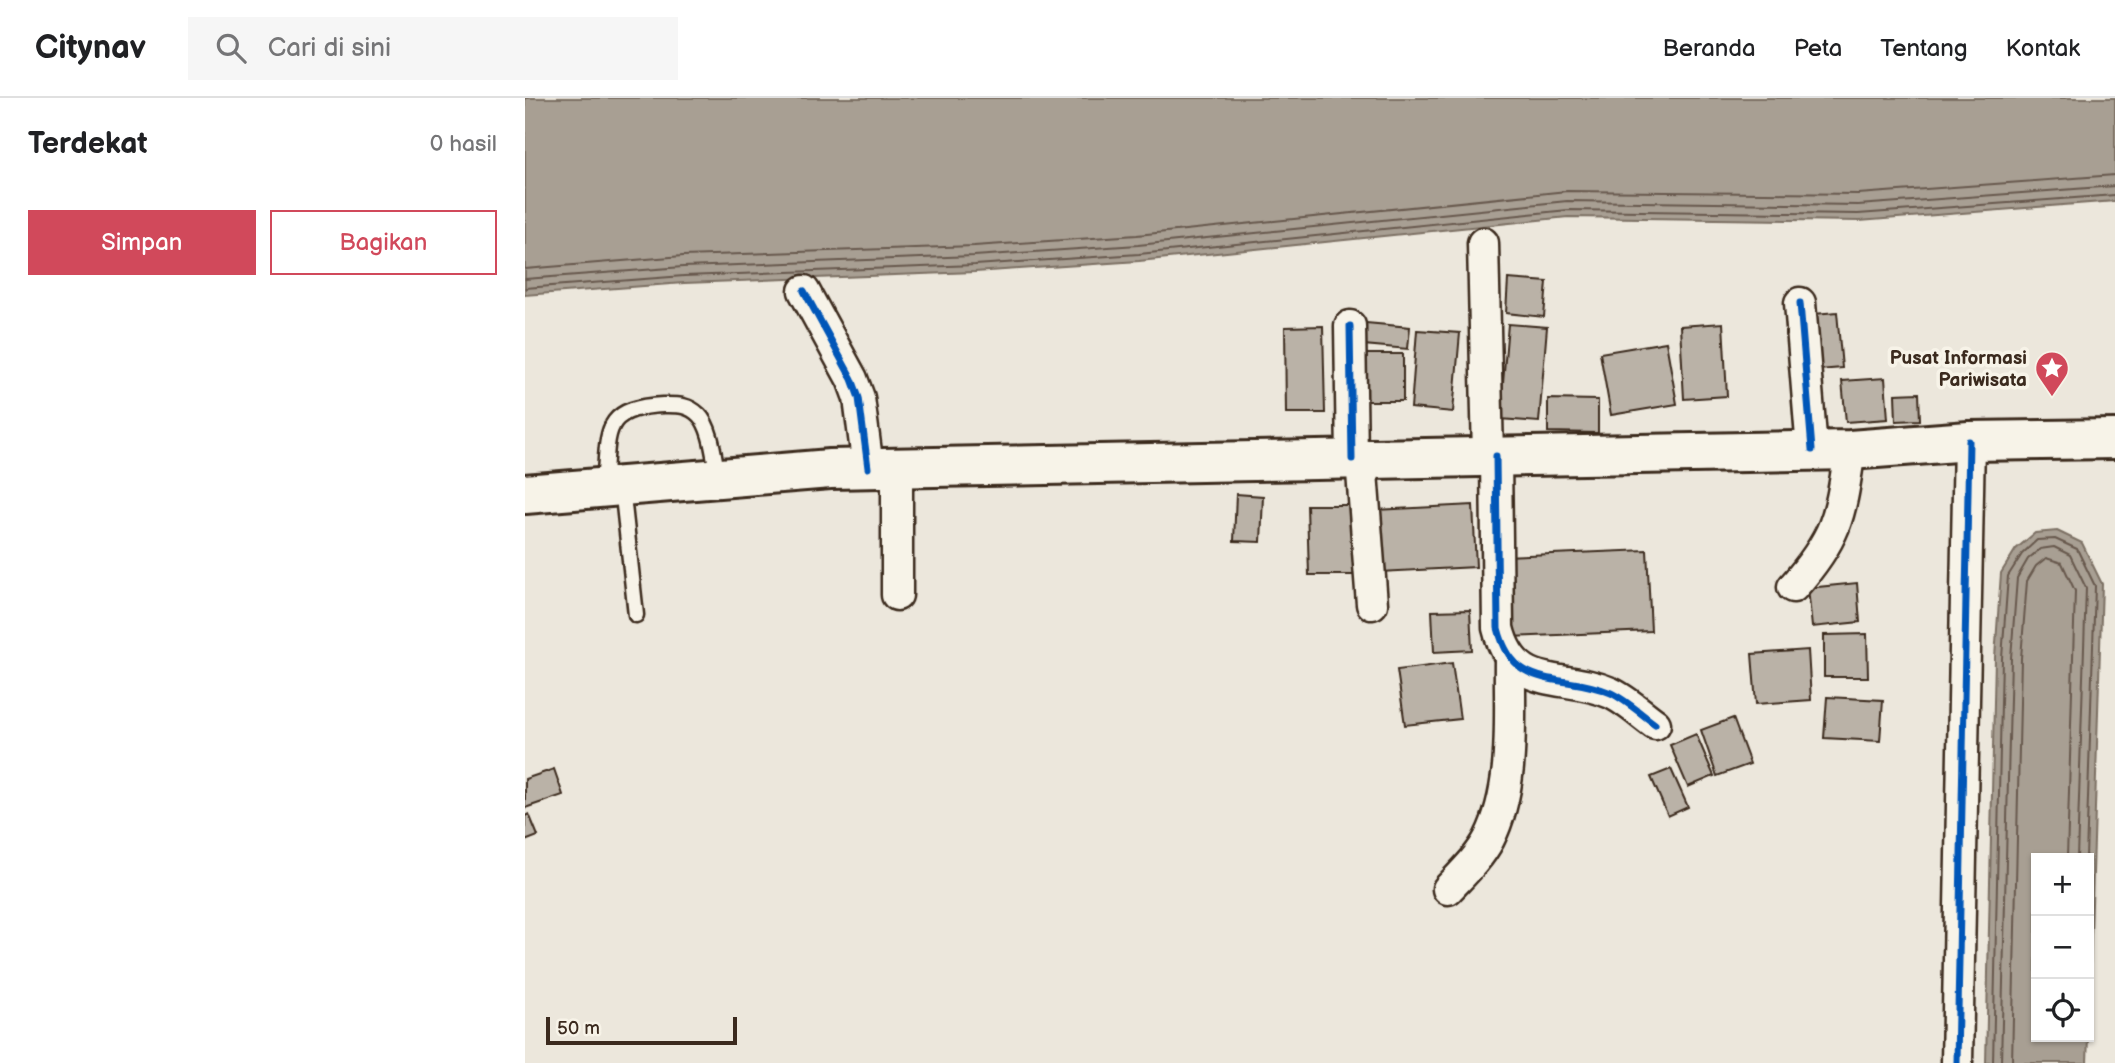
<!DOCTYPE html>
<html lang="id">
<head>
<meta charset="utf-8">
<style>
	body { margin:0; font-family:"Balsamiq Sans",sans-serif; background:#f6f6f6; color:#202124 }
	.controls { position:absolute; right:21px; bottom:21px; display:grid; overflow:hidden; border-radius:0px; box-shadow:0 2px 5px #0004 }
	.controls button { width:63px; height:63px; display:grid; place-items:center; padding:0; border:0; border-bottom:2px solid #e0e0e0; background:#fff; color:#202124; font:35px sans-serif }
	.scale { position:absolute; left:21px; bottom:18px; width:191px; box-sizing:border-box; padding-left:7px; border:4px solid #3b2a1e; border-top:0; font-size:19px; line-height:24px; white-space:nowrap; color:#3b2a1e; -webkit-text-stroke:5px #f7f3e8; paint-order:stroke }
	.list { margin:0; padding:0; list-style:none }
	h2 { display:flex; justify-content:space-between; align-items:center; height:91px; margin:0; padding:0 28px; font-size:30px }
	h2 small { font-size:23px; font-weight:400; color:#757577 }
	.actions { display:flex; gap:14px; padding:21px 28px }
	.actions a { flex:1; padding:16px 0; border:2px solid #d1495b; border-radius:0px; text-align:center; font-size:24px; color:#d1495b }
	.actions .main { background:#d1495b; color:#fff }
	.icon { flex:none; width:38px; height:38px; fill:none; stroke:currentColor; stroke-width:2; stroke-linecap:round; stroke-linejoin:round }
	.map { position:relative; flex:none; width:1590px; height:965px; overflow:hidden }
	header { display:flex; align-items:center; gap:42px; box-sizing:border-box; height:98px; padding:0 35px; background:#fff; border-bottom:2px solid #e0e0e0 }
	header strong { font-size:33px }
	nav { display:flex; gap:38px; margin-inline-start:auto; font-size:24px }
	.search { width:490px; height:63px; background:#f6f6f6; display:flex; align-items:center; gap:18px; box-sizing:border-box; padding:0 24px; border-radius:0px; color:#757577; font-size:26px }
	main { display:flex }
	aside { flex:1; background:#fff }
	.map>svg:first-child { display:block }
	.water { fill:#a89f93; stroke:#7c7064; stroke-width:2 }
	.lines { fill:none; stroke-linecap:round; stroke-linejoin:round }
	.shore { stroke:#67594d; stroke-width:2 }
	.building { fill:#bab2a7; stroke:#3b2a1e; stroke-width:2 }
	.lane-casing { stroke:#3b2a1e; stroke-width:19 }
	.street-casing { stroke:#3b2a1e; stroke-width:35 }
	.highway-casing { stroke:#3b2a1e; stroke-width:44 }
	.lane { stroke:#f7f3e8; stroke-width:14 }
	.street { stroke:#f7f3e8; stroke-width:30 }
	.highway { stroke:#f7f3e8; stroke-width:38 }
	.cycleway-casing { stroke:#f7f3e8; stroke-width:11 }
	.cycleway { stroke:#0057b8; stroke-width:7 }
	.labels { text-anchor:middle; stroke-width:7; stroke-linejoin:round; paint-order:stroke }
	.poi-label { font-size:19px; font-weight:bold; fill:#3b2a1e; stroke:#f7f3e8; text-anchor:end }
</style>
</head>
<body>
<header>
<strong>Citynav</strong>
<div class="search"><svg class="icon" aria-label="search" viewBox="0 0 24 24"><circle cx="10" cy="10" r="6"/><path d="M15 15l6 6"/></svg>Cari di sini</div>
<nav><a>Beranda</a><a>Peta</a><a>Tentang</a><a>Kontak</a></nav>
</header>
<main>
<aside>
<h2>Terdekat<small>0 hasil</small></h2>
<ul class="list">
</ul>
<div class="actions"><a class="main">Simpan</a><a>Bagikan</a></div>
</aside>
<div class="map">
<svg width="1590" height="965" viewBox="0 0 1590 965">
	<rect width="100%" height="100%" fill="#ece7dc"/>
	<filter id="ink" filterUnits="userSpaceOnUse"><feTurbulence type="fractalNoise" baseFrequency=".0143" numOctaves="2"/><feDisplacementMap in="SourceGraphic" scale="14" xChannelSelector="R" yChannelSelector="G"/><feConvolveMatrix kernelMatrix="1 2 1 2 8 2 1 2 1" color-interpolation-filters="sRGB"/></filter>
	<g filter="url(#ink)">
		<g class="water">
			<path d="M0,0h1590v103l-256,20 -291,-4 -429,44 -164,11 -291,11 -159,12z"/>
			<path d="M1532,433l25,12 20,41 -13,416v-142h-53v179h52l-1,26h-101l9,-406 6,-84 15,-24 19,-16z"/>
		</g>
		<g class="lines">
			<g class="shore">
				<path d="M0,171l158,-13 291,-10 163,-11 430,-44 291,3 257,-19"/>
				<path d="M0,181l158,-12 291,-11 164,-11 429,-44 291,4 257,-19"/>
				<path d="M0,190l159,-12 291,-11 164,-11 429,-44 290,4 257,-19"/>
				<path d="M1468,965l9,-405 6,-82 14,-22 15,-14 18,-1 22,10 18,37 -9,272"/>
				<path d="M1476,965l10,-405 6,-80 11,-19 12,-10 14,-2 16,8 16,33 -9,270"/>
				<path d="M1487,965l9,-405 6,-77 9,-15 10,-8 16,5 13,28 -8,267"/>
			</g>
		</g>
		<g class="building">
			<path d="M983,181l39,3 -3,35 -38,-4z"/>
			<path d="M1312,214l5,56 -23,2 -5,-56z"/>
			<path d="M841,225l44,4 -2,22 -44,-4z"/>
			<path d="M1198,225l4,73 -43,3 -4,-73z"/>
			<path d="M983,226l39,3 -8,95 -39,-3z"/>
			<path d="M798,228l2,87h-39l-1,-86z"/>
			<path d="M892,232l43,3 -7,79 -42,-4z"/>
			<path d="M1141,244l11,62 -66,11 -11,-62z"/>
			<path d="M841,256h37v47h-38z"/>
			<path d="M1360,280l3,41 -42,3 -4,-41z"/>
			<path d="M1394,295l1,27 -24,1 -1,-27z"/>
			<path d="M1023,301l50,1v33l-50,-1z"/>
			<path d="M711,396l27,2 -2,46 -27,-1z"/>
			<path d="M782,407h46l1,70h-45z"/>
			<path d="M948,407l3,62 -96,5 -4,-62z"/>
			<path d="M1122,452l4,81 -142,6 -4,-81z"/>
			<path d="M1332,485l3,39 -48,5 -4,-39z"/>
			<path d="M945,512l2,40 -38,2 -2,-41z"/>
			<path d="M1342,536l1,43h-44v-42z"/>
			<path d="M1283,552l3,50 -55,4 -4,-50z"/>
			<path d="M927,565l8,56 -55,6 -8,-55z"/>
			<path d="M1302,599l56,3 -3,41 -56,-3z"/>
			<path d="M1208,620l17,46 -33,12 -16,-46z"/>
			<path d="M1171,636l18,42 -26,11 -18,-42z"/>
			<path d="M29,671l9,26 -38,13v-29z"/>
			<path d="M1146,671l17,38 -20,9 -17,-39z"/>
			<path d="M4,716l9,22 -13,5v-25z"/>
		</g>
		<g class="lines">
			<g class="lane-casing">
				<g id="lane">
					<path d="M79,388c5,-53 -4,-78 59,-81 14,0 25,-1 36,10 13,13 15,44 19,62"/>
					<path d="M97,389l14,128"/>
				</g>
			</g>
			<g class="street-casing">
				<g id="street">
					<path d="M958,145l5,213"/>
					<path d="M279,193l48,88 7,19 9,70"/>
					<path d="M1275,205l12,147"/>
					<path d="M825,228l2,133"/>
					<path d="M971,358l2,172c16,66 65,44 113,65 15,7 30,21 44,31"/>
					<path d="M836,361l11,145"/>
					<path d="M1268,489c46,-52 47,-72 57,-137"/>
					<path d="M372,497v-127"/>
					<path d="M923,791c15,-16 31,-31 41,-50 27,-53 20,-123 21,-180"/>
					<path d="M1432,965l12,-622"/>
				</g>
			</g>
			<g class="highway-casing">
				<path id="highway" d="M0,396l305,-25 1020,-19 119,-9 146,-2"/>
			</g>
			<use href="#lane" class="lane"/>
			<use href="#street" class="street"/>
			<use href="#highway" class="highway"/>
			<g class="cycleway-casing">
				<g id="cycleway">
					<path d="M279,193l48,88 7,19 9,70"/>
					<path d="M1275,205l12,147"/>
					<path d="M825,228l2,133"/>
					<path d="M971,358l2,172c16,66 65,44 113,65 15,7 30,21 44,31"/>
					<path d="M1432,965l12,-622"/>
				</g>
			</g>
			<use href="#cycleway" class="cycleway"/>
		</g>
	</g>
	<defs>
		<g id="sight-pin" transform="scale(1.75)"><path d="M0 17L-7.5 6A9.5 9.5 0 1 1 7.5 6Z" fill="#d1495b" stroke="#f7f3e8"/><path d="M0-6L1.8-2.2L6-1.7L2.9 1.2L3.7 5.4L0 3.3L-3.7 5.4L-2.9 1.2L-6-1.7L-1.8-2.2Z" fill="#fff"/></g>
	</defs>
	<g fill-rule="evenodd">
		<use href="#sight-pin" x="1527" y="270"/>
	</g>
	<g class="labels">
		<g class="poi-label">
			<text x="1502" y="266">Pusat Informasi<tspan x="1502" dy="22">Pariwisata</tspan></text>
		</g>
	</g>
</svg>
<div class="controls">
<button>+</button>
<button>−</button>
<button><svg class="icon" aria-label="locate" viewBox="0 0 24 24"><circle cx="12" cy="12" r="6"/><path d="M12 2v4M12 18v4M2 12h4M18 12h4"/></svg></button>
</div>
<div class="scale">50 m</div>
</div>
</main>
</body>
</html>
